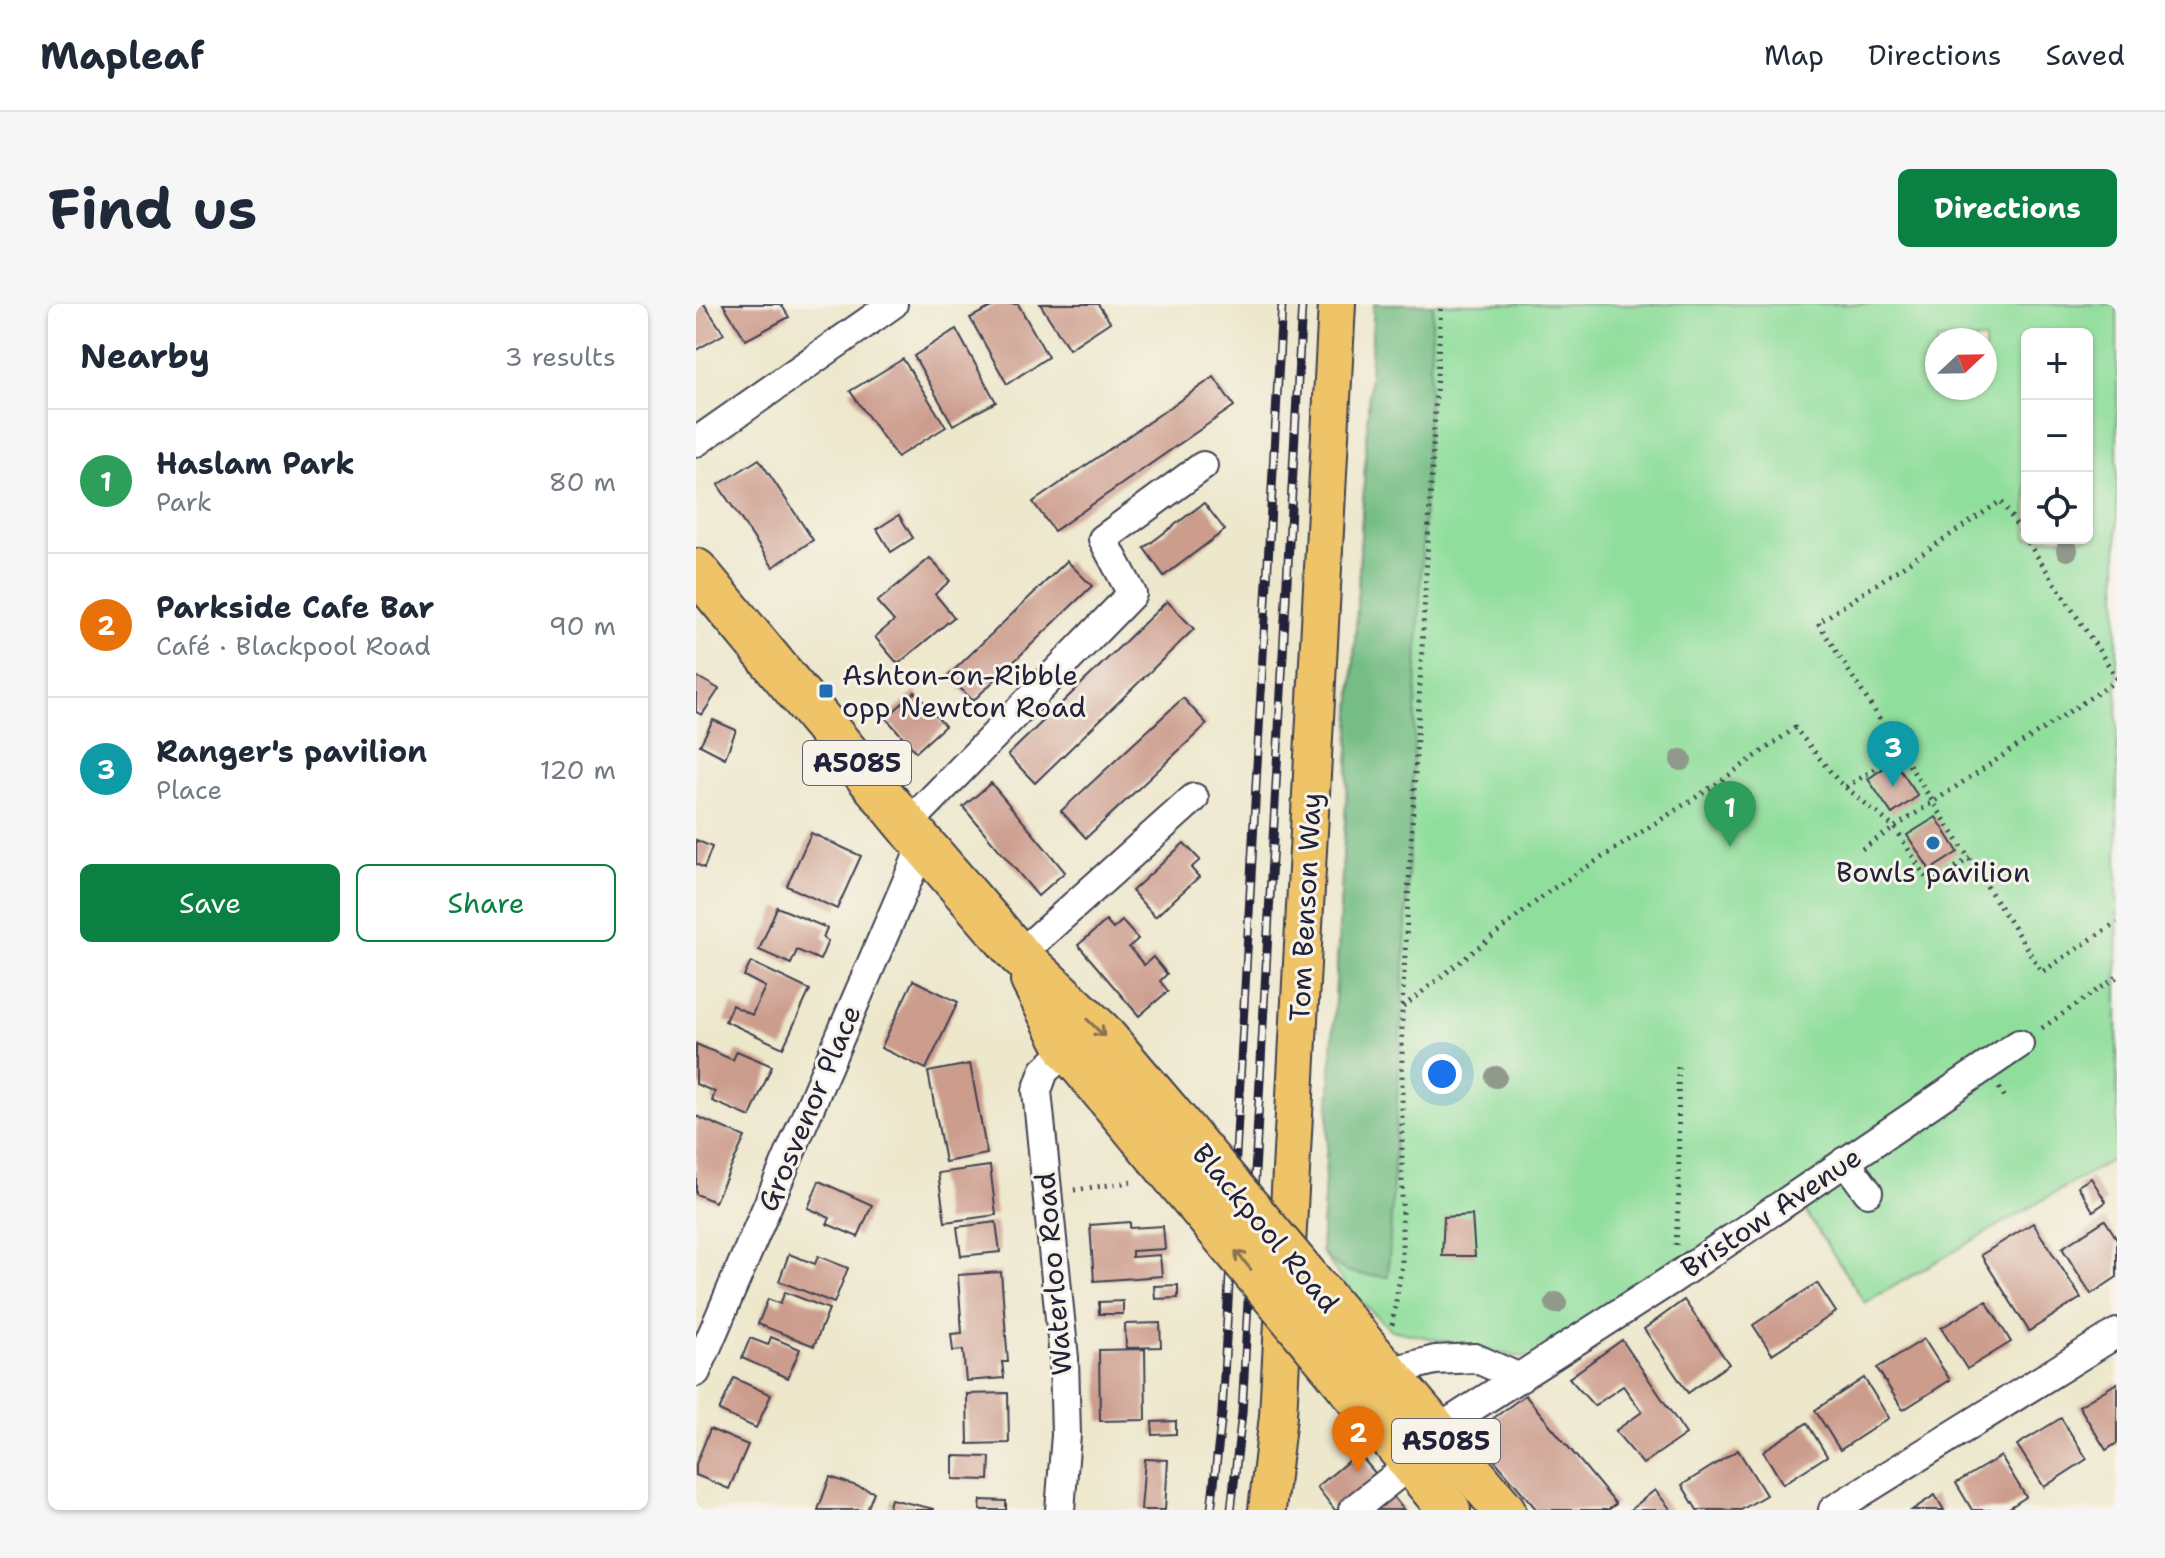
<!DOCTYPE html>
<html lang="en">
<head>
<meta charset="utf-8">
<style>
	body { margin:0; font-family:"Shantell Sans",sans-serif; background:#f6f6f7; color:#1f2937 }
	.controls { position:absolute; right:24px; top:24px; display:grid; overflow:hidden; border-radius:12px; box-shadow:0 2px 6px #0004 }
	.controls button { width:72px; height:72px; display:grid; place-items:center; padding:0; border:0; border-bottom:2px solid #e0e1e3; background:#fff; color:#1f2937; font:40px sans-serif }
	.compass { position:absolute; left:1229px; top:24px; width:72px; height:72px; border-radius:50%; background:#fff; box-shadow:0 2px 6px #0004; rotate:68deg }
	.you { position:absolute; left:746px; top:770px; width:28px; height:28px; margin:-20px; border:6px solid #fff; border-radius:50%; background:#1a73e8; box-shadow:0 0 0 12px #1a73e833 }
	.badge { display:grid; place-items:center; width:52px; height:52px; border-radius:50%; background:#0b8043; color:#fff; font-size:26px; font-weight:700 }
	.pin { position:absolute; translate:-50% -66px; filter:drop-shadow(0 2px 4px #0008) }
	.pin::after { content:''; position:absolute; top:42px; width:28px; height:24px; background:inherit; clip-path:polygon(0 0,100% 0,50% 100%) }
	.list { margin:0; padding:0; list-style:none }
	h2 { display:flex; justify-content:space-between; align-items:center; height:104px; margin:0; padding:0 32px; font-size:34px }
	h2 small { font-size:26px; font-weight:400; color:#747a83 }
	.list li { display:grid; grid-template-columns:52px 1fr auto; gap:24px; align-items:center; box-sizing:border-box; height:144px; padding:0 32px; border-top:2px solid #e0e1e3 }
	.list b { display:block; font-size:30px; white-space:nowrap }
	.list p { margin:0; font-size:26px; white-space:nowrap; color:#747a83 }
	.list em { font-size:26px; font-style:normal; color:#747a83 }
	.actions { display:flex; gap:16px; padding:24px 32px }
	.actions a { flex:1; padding:18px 0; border:2px solid #0b8043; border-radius:12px; text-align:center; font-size:28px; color:#0b8043 }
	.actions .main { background:#0b8043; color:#fff }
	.icon { flex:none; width:44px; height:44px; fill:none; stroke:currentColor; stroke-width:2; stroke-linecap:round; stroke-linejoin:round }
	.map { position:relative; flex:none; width:1421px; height:1206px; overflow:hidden; border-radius:12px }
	header { display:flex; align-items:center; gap:48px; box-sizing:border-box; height:112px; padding:0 40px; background:#fff; border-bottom:2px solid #e0e1e3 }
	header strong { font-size:38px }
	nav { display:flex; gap:44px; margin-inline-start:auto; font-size:28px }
	.intro { display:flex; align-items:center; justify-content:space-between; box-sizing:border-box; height:192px; padding:0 48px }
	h1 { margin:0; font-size:56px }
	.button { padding:20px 36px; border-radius:12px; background:#0b8043; color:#fff; font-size:28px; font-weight:700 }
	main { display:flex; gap:48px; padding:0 48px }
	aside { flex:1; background:#fff; border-radius:12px; box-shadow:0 2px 6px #0004 }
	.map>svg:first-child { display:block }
	.green { fill:#90de9c; stroke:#59806c; stroke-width:2; fill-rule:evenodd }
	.forest { fill:#74bd84; stroke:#4b7060; stroke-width:2 }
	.building { fill:#cc9c8d }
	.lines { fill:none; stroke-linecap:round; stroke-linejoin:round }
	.minor-casing { stroke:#404051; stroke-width:32 }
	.major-casing { stroke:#404051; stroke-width:40 }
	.highway-casing { stroke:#404051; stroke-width:46 }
	.path { stroke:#404051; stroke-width:5; stroke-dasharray:2 6; stroke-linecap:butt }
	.minor { stroke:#fff; stroke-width:28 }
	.major { stroke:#efc469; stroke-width:36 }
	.highway { stroke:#efc469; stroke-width:42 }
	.rail-casing { stroke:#22223b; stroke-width:9 }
	.rail { stroke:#f7f3e8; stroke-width:6; stroke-dasharray:18; stroke-linecap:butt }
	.highway-bridge-casing { stroke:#404051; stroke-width:46; stroke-linecap:butt }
	.highway-bridge { stroke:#efc469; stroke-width:42 }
	.tree { fill:#90998c }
	.oneway { stroke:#887352 }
	.poi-dot { fill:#1f6fb2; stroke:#f7f3e8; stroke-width:3 }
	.labels { text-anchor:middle; stroke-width:6; stroke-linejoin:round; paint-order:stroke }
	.shield { fill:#f7f3e8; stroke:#62616f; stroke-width:2 }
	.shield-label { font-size:26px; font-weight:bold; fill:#22223b }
	.poi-label { font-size:28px; fill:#22223b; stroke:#f7f3e8; text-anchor:start }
	.street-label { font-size:28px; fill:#22223b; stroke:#f7f3e8 }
</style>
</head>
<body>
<header>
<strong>Mapleaf</strong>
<nav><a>Map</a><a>Directions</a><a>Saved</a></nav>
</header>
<div class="intro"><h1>Find us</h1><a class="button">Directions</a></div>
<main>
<aside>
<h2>Nearby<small>3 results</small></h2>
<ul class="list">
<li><span class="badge" style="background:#2e9e5b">1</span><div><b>Haslam Park</b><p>Park</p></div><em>80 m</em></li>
<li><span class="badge" style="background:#e8710a">2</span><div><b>Parkside Cafe Bar</b><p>Café · Blackpool Road</p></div><em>90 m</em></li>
<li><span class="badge" style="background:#0f9aa8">3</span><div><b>Ranger's pavilion</b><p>Place</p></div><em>120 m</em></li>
</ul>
<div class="actions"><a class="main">Save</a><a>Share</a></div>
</aside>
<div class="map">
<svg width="1421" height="1206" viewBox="0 0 1421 1206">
	<rect width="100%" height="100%" fill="#f7f3e8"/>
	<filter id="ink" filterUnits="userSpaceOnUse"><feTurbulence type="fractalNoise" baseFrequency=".0125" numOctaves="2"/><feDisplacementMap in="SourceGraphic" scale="16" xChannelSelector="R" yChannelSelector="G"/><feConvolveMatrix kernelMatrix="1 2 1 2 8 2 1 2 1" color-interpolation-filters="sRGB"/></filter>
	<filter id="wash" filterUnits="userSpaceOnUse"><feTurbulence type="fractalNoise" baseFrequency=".006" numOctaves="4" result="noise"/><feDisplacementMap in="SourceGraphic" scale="32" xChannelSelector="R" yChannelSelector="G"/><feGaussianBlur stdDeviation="1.8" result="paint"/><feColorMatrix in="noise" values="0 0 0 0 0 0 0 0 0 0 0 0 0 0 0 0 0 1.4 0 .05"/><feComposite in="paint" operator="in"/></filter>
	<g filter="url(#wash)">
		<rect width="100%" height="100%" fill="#ede7cc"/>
		<path class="green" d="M678,0h743v853l-252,146 -70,-107 -250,166 -154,-32 -42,-40 -28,-39zM1331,30h60v204h-60zM1241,36h48v48h-48z"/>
		<path class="forest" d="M678,0h59l-29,663 -16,310c-30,-2 -47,-2 -67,-26z"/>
		<g id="blocks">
			<g class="building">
				<path d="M0,0h8l20,30 -28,16z"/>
				<path d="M27,0h58l8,13 -43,23z"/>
				<path d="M301,0h21l30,53 -41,27 -37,-66z"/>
				<path d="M344,0h58l12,18 -41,27z"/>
				<path d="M260,25l40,73 -43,23 -39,-69z"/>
				<path d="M207,55l43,68 -49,30 -47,-66z"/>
				<path d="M518,73l20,29 -180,125 -21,-29z"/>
				<path d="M63,155l54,81 -40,27 -55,-82z"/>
				<path d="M508,199l21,27 -61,46 -20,-28z"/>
				<path d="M203,211l14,23 -22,14 -14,-23z"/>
				<path d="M234,254l20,23 -15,13 19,23 -56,47 -23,-27 19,-16 -17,-19z"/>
				<path d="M371,257l25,25 -119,115 -25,-25z"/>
				<path d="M471,297l27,28 -159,154 -27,-28z"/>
				<path d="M0,372l23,13 -17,26 -6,-3z"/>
				<path d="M219,388l30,34 -29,26 -30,-34z"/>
				<path d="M487,394l24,26 -121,114 -25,-27z"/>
				<path d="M17,416l23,10 -11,28 -25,-13z"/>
				<path d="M1198,457l24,35 -26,18 -24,-35z"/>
				<path d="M295,479l74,89 -27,24 -75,-89z"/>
				<path d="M1240,513l22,35 -28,18 -23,-35z"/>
				<path d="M115,529l50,23 -24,53 -50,-23z"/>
				<path d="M0,536l16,7 -8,21 -8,-4z"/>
				<path d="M488,539l16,17 -9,8 8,9 -44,40 -23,-26z"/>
				<path d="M81,603l50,21 -4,10 5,3 -8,19 -23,-10 -6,14 -32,-14z"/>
				<path d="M410,617l7,8 9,-8 16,18 -9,8 15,18 9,-8 14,17 -7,7 8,10 -29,25 -61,-71z"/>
				<path d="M55,658l59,28 -27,58 -58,-27 7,-16 20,10 13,-28 -21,-11z"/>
				<path d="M217,676l45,22 -32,67 -45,-21z"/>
				<path d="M0,740l37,16 4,-9 35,15 -22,51 -38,-16 3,-9 -19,-8z"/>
				<path d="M274,760l17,90 -42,8 -17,-90z"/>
				<path d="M0,812l49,21 -30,65 -19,-8z"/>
				<path d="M294,862l6,49 -51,7 -7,-49z"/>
				<path d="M1395,874l15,24 -13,9 -15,-25z"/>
				<path d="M123,877l53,24 -14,32 -31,-13 3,-6 -22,-10z"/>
				<path d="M776,911l3,41h-33l2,-39z"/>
				<path d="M1409,916l12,19v38l-26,17 -29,-46z"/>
				<path d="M300,918l4,30 -39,4 -4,-29z"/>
				<path d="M434,918v6l33,-2 2,23 -33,2v6l28,-2 2,21 -68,5 -4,-56z"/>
				<path d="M1337,919l48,75 -52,33 -48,-76z"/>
				<path d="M93,950l26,10 3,-8 30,12 -14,35 -55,-22z"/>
				<path d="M305,968l7,90h-6l2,16 -38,3 -3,-31 -10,1 -2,-17 11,-1 -4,-58z"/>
				<path d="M1121,979l19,29 -64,42 -19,-29z"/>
				<path d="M482,981v13l-23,1 -1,-13z"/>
				<path d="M89,988l44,17 -15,37 -56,-22 10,-25 12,5z"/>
				<path d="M988,996l45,64 -41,29 -44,-64z"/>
				<path d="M427,997v13h-24v-12z"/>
				<path d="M1290,997l25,41 -44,27 -26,-41z"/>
				<path d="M464,1019l1,24 -35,1 -1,-24z"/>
				<path d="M75,1033l29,12 -12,29 -46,-20 8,-20 18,7z"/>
				<path d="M1228,1035l26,41 -47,30 -26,-42z"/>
				<path d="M926,1036l64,94 -43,30 -28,-33 27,-19 -19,-26 -29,20 -25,-28z"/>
				<path d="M449,1045l1,71 -46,1 -1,-71z"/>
				<path d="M38,1074l37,17 -15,33 -37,-17z"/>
				<path d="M1168,1074l25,40 -49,32 -25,-40z"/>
				<path d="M1421,1079v60l-11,7 -27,-44z"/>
				<path d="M312,1089l1,50 -41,1 -1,-50z"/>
				<path d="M829,1091l91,109 -8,6h-71l-65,-76z"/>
				<path d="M1365,1114l26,41 -43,28 -27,-42z"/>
				<path d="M480,1117v13l-23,1 -1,-13z"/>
				<path d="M1111,1119l20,33 -44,28 -20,-33z"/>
				<path d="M14,1125l38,16 -19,44 -33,-14v-11z"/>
				<path d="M1042,1146l28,45 -25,15h-44l-15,-25z"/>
				<path d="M662,1149l24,28 -35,29h-12l-18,-23z"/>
				<path d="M257,1152l37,1 -1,23 -36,-1z"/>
				<path d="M1305,1152l25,41 -20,13h-34l-16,-27z"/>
				<path d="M449,1155l23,1 -3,50h-24z"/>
				<path d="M134,1173l44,15 -7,18h-49z"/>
				<path d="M959,1186l16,20h-41z"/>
				<path d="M695,1190l13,16h-32z"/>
				<path d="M1239,1191l9,15h-32z"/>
				<path d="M195,1195l43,10v1h-46z"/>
				<path d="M285,1196l25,1v9h-26z"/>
			</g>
		</g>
	</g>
	<g filter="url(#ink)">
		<use href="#blocks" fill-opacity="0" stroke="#404051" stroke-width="2"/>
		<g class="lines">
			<g class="minor-casing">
				<g id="minor">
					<path d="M0,138l197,-138"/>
					<path d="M212,520l224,-230 -29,-55 100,-73"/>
					<path d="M323,651l175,-157"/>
					<path d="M1149,857l23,31"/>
					<path d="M0,1068l227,-528"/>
					<path d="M691,1068l48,-12 40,-2 45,20"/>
					<path d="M741,1126l237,-152 345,-234"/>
					<path d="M364,1206l6,-75 -2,-77 -27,-267 7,-20 24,-21"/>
					<path d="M657,1206l59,-47"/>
					<path d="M1137,1206l284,-177"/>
				</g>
			</g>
			<g class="major-casing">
				<path id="major" d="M571,1206l11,-94 59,-1112"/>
			</g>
			<g class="highway-casing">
				<g id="highway">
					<path d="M0,266l227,274 96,111 81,76 68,80"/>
					<path d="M336,676l36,70 72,86"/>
					<path d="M660,1031l148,175"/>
					<path d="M633,1059l120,147"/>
				</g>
			</g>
			<g class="path">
				<path d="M1421,374l-116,-177 -183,122 224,349 75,-50"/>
				<path d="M1150,483l56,-35"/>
				<path d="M1166,545l255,-169"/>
				<path d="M707,703l148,-117 167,-107 77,-55 43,53 57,47 35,56 40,-26"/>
				<path d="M1346,724l75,-51"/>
				<path d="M1303,784l7,11"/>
				<path d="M378,886l57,-8"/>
				<path d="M980,941l3,-58 -1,-126"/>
				<path d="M696,1021l10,-61v-256l39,-704"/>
			</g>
			<use href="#minor" class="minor"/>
			<use href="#major" class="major"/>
			<use href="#highway" class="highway"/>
			<g class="rail-casing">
				<g id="rail">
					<path d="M515,1206l11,-97 60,-1109"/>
					<path d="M535,1206l11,-97 60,-1109"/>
				</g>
			</g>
			<use href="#rail" class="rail"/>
			<g class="highway-bridge-casing">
				<g id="highway-bridge">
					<path d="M472,807l188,224"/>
					<path d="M444,832l189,227"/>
				</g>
			</g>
			<use href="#highway-bridge" class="highway-bridge"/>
		</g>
		<g class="tree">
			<circle cx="1371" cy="246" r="11"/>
			<circle cx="985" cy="456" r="11"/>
			<circle cx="800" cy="773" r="11"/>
			<circle cx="860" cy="999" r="11"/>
		</g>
		<defs><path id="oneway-shaft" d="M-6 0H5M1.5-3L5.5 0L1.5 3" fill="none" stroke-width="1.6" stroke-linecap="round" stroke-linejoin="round" transform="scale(2)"/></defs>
		<g class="oneway">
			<use href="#oneway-shaft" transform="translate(400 724) rotate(45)"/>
			<use href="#oneway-shaft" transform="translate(547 956) rotate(-130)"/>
		</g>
	</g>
	<g class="poi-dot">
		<rect x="122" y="379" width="16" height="16" rx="4"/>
		<circle cx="1237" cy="539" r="8"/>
	</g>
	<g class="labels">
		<g class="shield">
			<rect x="107" y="437" width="108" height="44" rx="6"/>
			<rect x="696" y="1115" width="108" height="44" rx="6"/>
		</g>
		<g class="shield-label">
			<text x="161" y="468">A5085</text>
			<text x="750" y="1146">A5085</text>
		</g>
		<g class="poi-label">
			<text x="146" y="381">Ashton-on-Ribble<tspan x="146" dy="32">opp Newton Road</tspan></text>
			<text x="1237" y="578" text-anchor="middle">Bowls pavilion</text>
		</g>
		<g class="street-label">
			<text transform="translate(609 603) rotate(-87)" y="10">Tom Benson Way</text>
			<text transform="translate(113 804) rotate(-67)" y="10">Grosvenor Place</text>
			<text transform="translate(1075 908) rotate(-34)" y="10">Bristow Avenue</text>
			<text transform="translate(570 924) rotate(50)" y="10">Blackpool Road</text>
			<text transform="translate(357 970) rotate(-95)" y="10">Waterloo Road</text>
		</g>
	</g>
</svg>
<div class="controls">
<button>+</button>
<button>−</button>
<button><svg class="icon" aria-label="locate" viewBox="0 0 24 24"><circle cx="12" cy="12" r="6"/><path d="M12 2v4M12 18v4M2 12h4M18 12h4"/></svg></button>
</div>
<svg class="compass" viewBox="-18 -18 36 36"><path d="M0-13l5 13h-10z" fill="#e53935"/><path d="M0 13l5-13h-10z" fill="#747a83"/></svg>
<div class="you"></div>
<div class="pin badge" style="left:1034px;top:543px;background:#2e9e5b">1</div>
<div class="pin badge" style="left:662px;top:1168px;background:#e8710a">2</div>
<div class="pin badge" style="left:1197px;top:483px;background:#0f9aa8">3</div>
</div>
</main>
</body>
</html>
